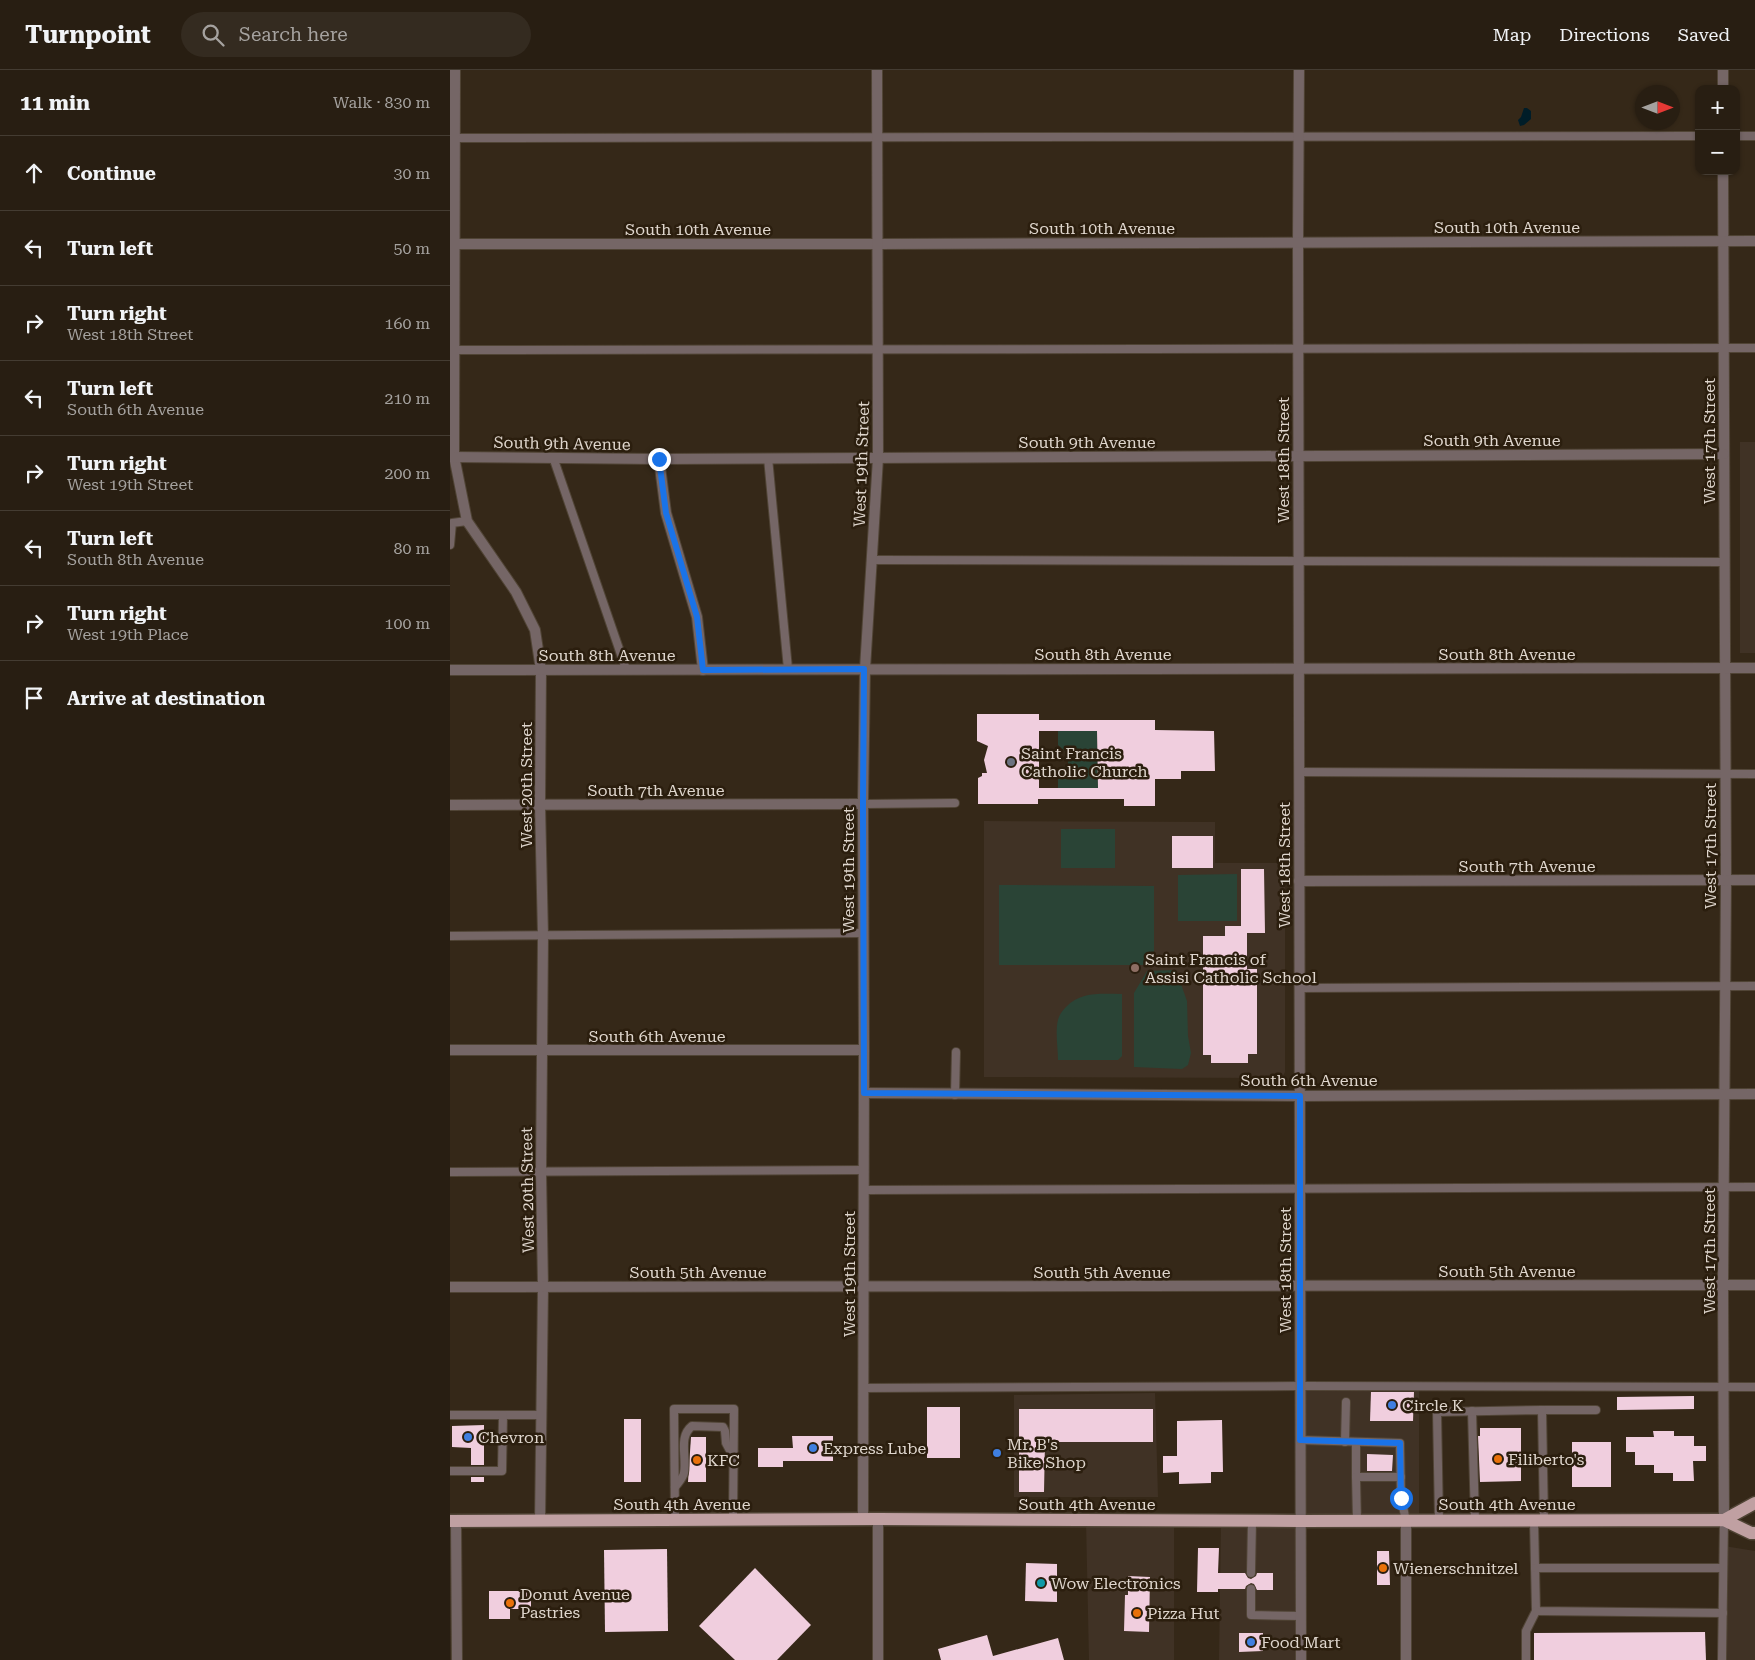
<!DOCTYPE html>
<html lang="en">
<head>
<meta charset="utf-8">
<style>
	body { margin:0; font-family:"Roboto Serif",serif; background:#342b20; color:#f1f3f6 }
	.controls { position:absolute; right:15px; top:15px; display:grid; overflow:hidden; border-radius:10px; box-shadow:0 1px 4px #0004 }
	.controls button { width:45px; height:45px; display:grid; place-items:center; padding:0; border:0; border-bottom:1px solid #443c32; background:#281e12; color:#f1f3f6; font:25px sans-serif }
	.compass { position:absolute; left:1185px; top:15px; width:45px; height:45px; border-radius:50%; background:#281e12; box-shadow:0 1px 4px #0004; rotate:90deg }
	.stop { position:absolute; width:15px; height:15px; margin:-11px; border:4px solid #1a73e8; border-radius:50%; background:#fff }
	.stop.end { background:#1a73e8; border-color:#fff; box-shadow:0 1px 5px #0008 }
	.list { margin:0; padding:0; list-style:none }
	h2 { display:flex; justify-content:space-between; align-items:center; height:65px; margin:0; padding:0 20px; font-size:21px }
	h2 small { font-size:16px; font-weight:400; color:#a5a29f }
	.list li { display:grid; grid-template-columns:32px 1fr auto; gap:15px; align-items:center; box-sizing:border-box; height:75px; padding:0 20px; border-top:1px solid #443c32 }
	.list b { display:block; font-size:19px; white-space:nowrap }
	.list p { margin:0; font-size:16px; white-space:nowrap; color:#a5a29f }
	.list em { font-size:16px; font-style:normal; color:#a5a29f }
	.icon { flex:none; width:28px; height:28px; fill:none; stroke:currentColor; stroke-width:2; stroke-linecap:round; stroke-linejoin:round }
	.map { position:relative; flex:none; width:1305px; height:1590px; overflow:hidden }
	header { display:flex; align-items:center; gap:30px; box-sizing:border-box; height:70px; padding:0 25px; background:#281e12; border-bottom:1px solid #443c32 }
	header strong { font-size:24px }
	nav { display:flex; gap:28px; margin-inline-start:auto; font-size:18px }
	.search { width:350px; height:45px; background:#342b20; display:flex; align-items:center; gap:12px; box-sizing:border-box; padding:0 18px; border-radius:28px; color:#a5a29f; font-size:19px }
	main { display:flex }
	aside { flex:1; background:#281e12 }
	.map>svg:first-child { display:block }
	.commercial { fill:#403225 }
	.green { fill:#2a4436 }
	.water { fill:#001d28 }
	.building { fill:#f0cede; fill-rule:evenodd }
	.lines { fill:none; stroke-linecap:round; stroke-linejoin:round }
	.service-casing { stroke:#504435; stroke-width:10 }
	.minor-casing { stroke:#504435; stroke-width:12 }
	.tertiary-casing { stroke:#504435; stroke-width:12 }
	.primary-casing { stroke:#504435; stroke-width:15 }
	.service { stroke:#756666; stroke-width:8 }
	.minor { stroke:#756666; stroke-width:10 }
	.tertiary { stroke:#756666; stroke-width:10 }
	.primary { stroke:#c0a0a2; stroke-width:12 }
	.route { stroke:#1a73e8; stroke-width:6 }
	.worship-dot { fill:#6b7280; stroke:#2b1e0e; stroke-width:2 }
	.education-dot { fill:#8d6e63; stroke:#2b1e0e; stroke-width:2 }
	.shop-dot { fill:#3f7fe0; stroke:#2b1e0e; stroke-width:2 }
	.food-dot { fill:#e8710a; stroke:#2b1e0e; stroke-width:2 }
	.culture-dot { fill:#0f9aa8; stroke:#2b1e0e; stroke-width:2 }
	.labels { text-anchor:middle; stroke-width:5; stroke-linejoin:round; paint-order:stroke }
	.street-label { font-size:16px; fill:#dfd6cd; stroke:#2b1e0e }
	.poi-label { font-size:16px; fill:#dfd6cd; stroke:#2b1e0e; text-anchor:start }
</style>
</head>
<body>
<header>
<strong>Turnpoint</strong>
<div class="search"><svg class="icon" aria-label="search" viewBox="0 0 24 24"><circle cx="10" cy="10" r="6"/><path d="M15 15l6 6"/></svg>Search here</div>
<nav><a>Map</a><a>Directions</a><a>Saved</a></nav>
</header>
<main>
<aside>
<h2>11 min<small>Walk · 830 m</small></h2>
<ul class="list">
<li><svg class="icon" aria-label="ahead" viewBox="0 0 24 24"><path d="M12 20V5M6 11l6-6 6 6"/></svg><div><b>Continue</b></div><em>30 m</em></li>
<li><svg class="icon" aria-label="left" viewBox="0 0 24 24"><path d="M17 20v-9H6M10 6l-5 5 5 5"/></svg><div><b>Turn left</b></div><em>50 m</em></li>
<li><svg class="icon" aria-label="right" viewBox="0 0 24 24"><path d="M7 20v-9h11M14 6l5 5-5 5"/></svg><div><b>Turn right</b><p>West 18th Street</p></div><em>160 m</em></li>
<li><svg class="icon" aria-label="left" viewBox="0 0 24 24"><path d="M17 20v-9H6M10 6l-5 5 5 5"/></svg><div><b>Turn left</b><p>South 6th Avenue</p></div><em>210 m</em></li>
<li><svg class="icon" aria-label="right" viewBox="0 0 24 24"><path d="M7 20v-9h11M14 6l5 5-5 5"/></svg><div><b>Turn right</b><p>West 19th Street</p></div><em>200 m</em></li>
<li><svg class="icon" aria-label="left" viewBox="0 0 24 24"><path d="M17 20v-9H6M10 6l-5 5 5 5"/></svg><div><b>Turn left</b><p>South 8th Avenue</p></div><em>80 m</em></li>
<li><svg class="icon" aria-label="right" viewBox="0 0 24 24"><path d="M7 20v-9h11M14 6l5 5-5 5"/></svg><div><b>Turn right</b><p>West 19th Place</p></div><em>100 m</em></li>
<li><svg class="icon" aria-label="arrive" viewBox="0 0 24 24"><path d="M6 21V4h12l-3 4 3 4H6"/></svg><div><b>Arrive at destination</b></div></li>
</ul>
</aside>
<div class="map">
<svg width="1305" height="1590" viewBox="0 0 1305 1590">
	<rect width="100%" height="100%" fill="#352818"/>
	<g class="commercial">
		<rect x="1290" y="372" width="15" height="211"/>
		<path d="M534,751l231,1v41h70v209l-2,4 -3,2 -296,-1z"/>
		<path d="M850,1316h119v135h-118v139h-82l2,-138h-47v138h-85l-3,-140 214,1z"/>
		<path d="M705,1323l3,104h-144v-102z"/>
		<path d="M1274,1476l31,5v109h-32z"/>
	</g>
	<g class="green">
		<path d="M608,661h39l1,57h-40v-14l10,-10v-10l-10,-9z"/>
		<rect x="611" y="759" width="54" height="39"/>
		<path d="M787,804v47h-59v-46z"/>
		<path d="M549,815l155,1v79h-155z"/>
		<path d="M726,900l11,31 1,35 3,17 -3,12 -6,4 -48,-2v-74l13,-22z"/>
		<path d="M672,924v62l-4,4h-60c0,-12 -3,-28 0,-40 1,-5 5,-10 8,-13 15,-16 36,-13 56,-13z"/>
	</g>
	<path class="water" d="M1074,38h3l4,3v8l-7,6 -4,1 -2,-6 3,-3z"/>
	<g class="building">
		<path d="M527,644h62v6h116v10l59,1 1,40h-34v8h-26v27h-31v-7h-86v5h-60v-26l4,-2v-3h5l-3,-13 4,-14 -11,-5zM589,661h58l1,57h-59z"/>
		<rect x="722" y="766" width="41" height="32"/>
		<path d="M791,799h23l1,64h-18v36h10v85h-9v9h-37v-8h-8v-119h22v-10h16z"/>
		<path d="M921,1322h43l-1,29h-43z"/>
		<path d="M1244,1326v13l-77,1v-13z"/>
		<rect x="477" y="1337" width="33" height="51"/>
		<path d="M569,1339h134v33h-108l-1,50h-25z"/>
		<rect x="174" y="1349" width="17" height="63"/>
		<path d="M772,1350l1,52h-12v11l-32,1v-12l-16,1v-17h14v-35z"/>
		<path d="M34,1355v40h-13v-17l-19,-1v-21z"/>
		<path d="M1030,1358h41v53l-41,1 -2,-46h2z"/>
		<path d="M1203,1361h21v5h20v10h12v15h-13l1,20h-21v-8h-19v-8h-19v-13h-9v-15h28z"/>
		<path d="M342,1366h41v25h-50v6h-25v-19h35z"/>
		<path d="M241,1367h15v45h-18z"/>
		<rect x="1122" y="1372" width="39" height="45"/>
		<path d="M917,1384l26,1 -1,16h-25z"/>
		<rect x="21" y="1407" width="13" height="5"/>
		<path d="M748,1478h21l-1,25h27l3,5 3,1 5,-3 1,-3h16v17h-16l-3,-6 -3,-1 -5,3 -1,3h-27v3h-21z"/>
		<path d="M217,1479l1,82 -63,1 -1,-82z"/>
		<path d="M927,1481h12l1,34h-13z"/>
		<path d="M576,1493l31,1v38l-32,-1z"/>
		<path d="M305,1498l56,57 -34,35h-42l-36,-34z"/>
		<path d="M678,1506l22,1 -1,55 -25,-1 1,-36h3z"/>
		<path d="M39,1521h38v6h4v12h-21v10h-21z"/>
		<path d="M1255,1562l1,28h-172v-27z"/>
		<path d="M789,1563h24v18l-24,1z"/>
		<path d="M537,1565l6,21 65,-18 6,22h-123l-3,-11z"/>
	</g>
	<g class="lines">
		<g class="service-casing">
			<g id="service">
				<path d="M1286,66h19"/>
				<path d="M4,68l1245,-2"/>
				<path d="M4,280l1301,-2"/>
				<path d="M103,387l73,212"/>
				<path d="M318,388l20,211"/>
				<path d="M0,475l2,-22 15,-2"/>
				<path d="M422,490l853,2"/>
				<path d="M849,702l456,2"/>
				<path d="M413,734l92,-1"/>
				<path d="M0,866l413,-3"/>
				<path d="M849,918l456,-2"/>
				<path d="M505,1025l1,-43"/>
				<path d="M0,1102l414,-2"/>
				<path d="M414,1120l891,-3"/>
				<path d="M413,1318l437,-2 455,1"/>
				<path d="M1092,1340h54"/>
				<path d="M1022,1341l3,110"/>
				<path d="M0,1345h92"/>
				<path d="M850,1370l100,3 1,54 5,24"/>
				<path d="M895,1372l1,-40"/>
				<path d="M906,1372v35"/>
				<path d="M0,1401h52l1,-56"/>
				<path d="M225,1417c3,-4 8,-9 9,-14 3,-16 -6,-36 8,-47l31,1 2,4 1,12 7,13"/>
				<path d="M225,1450l-1,-111h60l-1,111"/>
				<path d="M907,1451l-1,-44h45"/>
				<path d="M989,1451l-2,-109 105,-2 2,110"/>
				<path d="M1084,1451l2,90 187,2"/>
				<path d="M1085,1498h188"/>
				<path d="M801,1503l1,-52"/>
				<path d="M801,1519v26l50,1"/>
				<path d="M1076,1590v-29l10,-20"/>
				<path d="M1272,1590l2,-140"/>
			</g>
		</g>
		<g class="minor-casing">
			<g id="minor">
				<path d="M5,0l-1,386 13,65 49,71 19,38 6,40 -1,135 3,131 -2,236 2,115 -3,234"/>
				<path d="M849,0l-1,172 3,1418"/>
				<path d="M1273,0v19"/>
				<path d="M1273,101l3,709 -3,405 1,235"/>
				<path d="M0,174h427l878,-3"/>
				<path d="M0,387l209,2 1065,-5"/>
				<path d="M209,389l7,54 31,104 6,53"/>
				<path d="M0,735l413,-1"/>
				<path d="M849,811l456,-1"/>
				<path d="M0,980h414"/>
				<path d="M414,1023l436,3 455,-2"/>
				<path d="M0,1217l1305,-2"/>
				<path d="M413,1449l1,-469 -1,-246 2,-135 13,-211 -1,-388"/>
				<path d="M428,1449v141"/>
				<path d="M6,1451l1,139"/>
				<path d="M956,1451v139"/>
			</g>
		</g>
		<g class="tertiary-casing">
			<path id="tertiary" d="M0,600l1305,-2"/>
		</g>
		<g class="primary-casing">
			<g id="primary">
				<path d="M1274,1450l31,-17"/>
				<path d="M0,1451l428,-2 422,2 424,-1 27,13h4"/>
			</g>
		</g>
		<use href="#service" class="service"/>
		<use href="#minor" class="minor"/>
		<use href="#tertiary" class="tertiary"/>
		<use href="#primary" class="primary"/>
	</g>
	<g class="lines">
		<path class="route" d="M209,389l7,54 31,104 6,53 161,-1 -1,135 1,289 436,3v344l100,3 1,55"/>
	</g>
	<circle class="worship-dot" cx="561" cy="692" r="5"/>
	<circle class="education-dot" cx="685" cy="898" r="5"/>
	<g class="shop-dot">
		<circle cx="942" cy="1335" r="5"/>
		<circle cx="18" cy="1367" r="5"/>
		<circle cx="363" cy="1378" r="5"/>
		<circle cx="547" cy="1383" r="5"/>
		<circle cx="801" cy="1572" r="5"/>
	</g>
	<g class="food-dot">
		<circle cx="1048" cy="1389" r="5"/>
		<circle cx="247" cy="1390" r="5"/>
		<circle cx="933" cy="1498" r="5"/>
		<circle cx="60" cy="1533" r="5"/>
		<circle cx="687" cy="1543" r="5"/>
	</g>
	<circle class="culture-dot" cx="591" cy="1513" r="5"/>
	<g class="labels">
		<g class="street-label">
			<text x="1057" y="163">South 10th Avenue</text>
			<text x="652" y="164">South 10th Avenue</text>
			<text x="248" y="165">South 10th Avenue</text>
			<text x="1042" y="376">South 9th Avenue</text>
			<text transform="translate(1259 371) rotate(-90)" y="6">West 17th Street</text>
			<text x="637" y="378">South 9th Avenue</text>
			<text transform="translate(112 373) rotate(1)" y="6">South 9th Avenue</text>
			<text transform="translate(833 390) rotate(-90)" y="6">West 18th Street</text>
			<text transform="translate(411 394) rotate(-88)" y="6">West 19th Street</text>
			<text x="653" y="590">South 8th Avenue</text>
			<text x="1057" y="590">South 8th Avenue</text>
			<text x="157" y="591">South 8th Avenue</text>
			<text transform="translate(76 715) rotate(-90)" y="6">West 20th Street</text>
			<text x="206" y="726">South 7th Avenue</text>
			<text transform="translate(1260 776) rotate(-90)" y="6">West 17th Street</text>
			<text transform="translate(834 795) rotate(-90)" y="6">West 18th Street</text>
			<text x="1077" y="802">South 7th Avenue</text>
			<text transform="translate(398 800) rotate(-90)" y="6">West 19th Street</text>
			<text x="207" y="972">South 6th Avenue</text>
			<text x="859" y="1016">South 6th Avenue</text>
			<text transform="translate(77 1120) rotate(-91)" y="6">West 20th Street</text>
			<text transform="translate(1259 1181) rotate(-90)" y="6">West 17th Street</text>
			<text transform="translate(835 1200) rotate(-90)" y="6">West 18th Street</text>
			<text x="1057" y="1207">South 5th Avenue</text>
			<text x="248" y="1208">South 5th Avenue</text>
			<text x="652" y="1208">South 5th Avenue</text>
			<text transform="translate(399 1204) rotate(-90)" y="6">West 19th Street</text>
			<text x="232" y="1440">South 4th Avenue</text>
			<text x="637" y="1440">South 4th Avenue</text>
			<text x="1057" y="1440">South 4th Avenue</text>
		</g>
		<g class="poi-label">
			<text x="571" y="689">Saint Francis<tspan x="571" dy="18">Catholic Church</tspan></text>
			<text x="695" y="895">Saint Francis of<tspan x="695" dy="18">Assisi Catholic School</tspan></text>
			<text x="952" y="1341">Circle K</text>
			<text x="28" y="1373">Chevron</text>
			<text x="557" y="1380">Mr. B's<tspan x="557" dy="18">Bike Shop</tspan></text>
			<text x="373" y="1384">Express Lube</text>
			<text x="1058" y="1395">Filiberto's</text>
			<text x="257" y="1396">KFC</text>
			<text x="943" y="1504">Wienerschnitzel</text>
			<text x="601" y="1519">Wow Electronics</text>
			<text x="70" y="1530">Donut Avenue<tspan x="70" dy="18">Pastries</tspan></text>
			<text x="697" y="1549">Pizza Hut</text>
			<text x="811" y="1578">Food Mart</text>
		</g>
	</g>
</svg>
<div class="controls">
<button>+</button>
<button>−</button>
</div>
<svg class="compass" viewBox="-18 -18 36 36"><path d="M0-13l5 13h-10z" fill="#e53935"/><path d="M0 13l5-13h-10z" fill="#a5a29f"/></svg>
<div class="stop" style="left:951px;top:1428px"></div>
<div class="stop end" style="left:209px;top:389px"></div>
</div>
</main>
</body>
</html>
